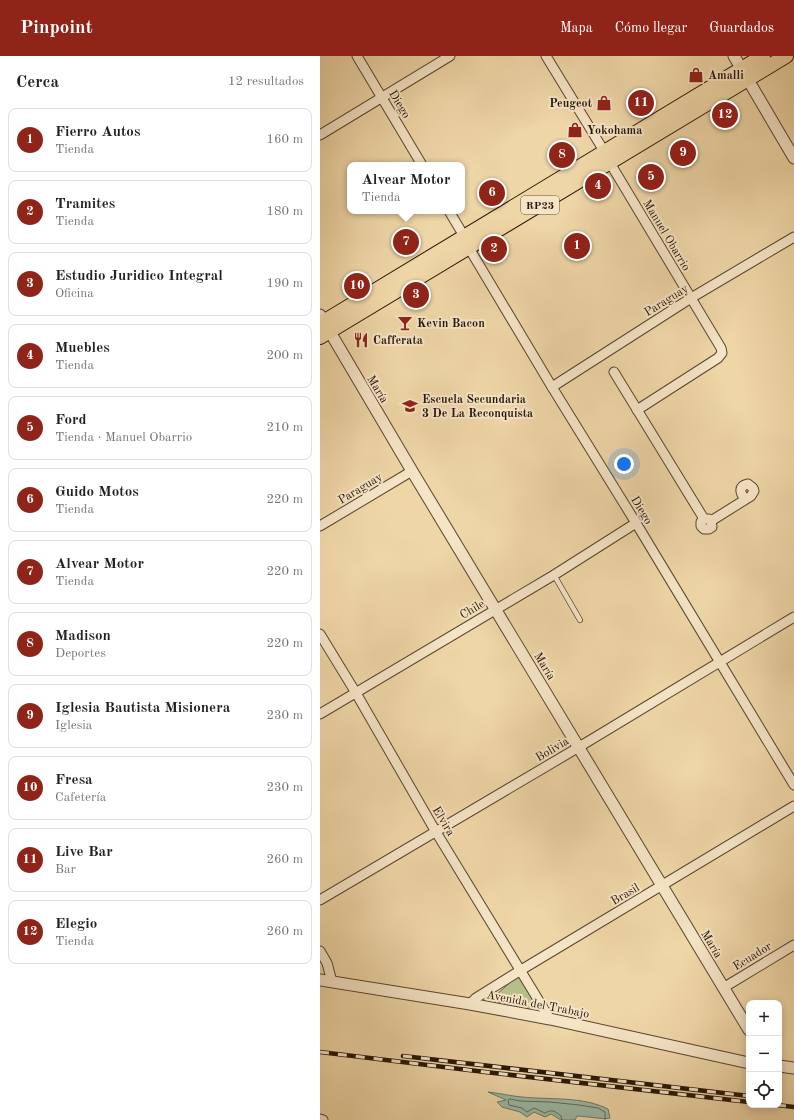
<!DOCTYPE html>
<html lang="es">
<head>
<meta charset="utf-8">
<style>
	body { margin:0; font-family:"Old Standard TT",serif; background:#f6f6f6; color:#202124 }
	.controls { position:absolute; right:12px; bottom:12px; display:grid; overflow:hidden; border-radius:8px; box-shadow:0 2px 10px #0003 }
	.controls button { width:36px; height:36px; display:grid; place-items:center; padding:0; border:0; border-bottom:1px solid #e0e0e0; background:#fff; color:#202124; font:20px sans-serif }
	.you { position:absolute; left:304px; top:408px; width:14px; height:14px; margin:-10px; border:3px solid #fff; border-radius:50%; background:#1a73e8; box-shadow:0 0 0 6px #1a73e833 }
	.badge { display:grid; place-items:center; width:26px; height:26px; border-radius:50%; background:#8f2418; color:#fff; font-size:13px; font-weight:700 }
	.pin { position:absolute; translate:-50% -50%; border:2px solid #fff; box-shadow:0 1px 4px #0006 }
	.popup { position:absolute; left:27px; top:106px; width:118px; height:52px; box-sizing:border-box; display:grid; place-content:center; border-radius:8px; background:#fff; filter:drop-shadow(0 1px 3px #0005); font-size:13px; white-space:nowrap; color:#757577 }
	.popup b { font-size:15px; color:#202124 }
	.popup::after { content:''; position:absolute; left:50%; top:100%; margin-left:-8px; border:8px solid transparent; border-top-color:#fff }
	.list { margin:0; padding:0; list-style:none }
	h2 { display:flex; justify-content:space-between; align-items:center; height:52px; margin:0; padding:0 16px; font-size:17px }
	h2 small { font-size:13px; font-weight:400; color:#757577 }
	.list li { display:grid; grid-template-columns:26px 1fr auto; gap:12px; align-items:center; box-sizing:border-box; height:64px; margin:0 8px 8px; padding:0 8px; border:1px solid #e0e0e0; border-radius:8px }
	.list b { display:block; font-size:15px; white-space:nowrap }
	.list p { margin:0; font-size:13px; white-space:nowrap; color:#757577 }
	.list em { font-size:13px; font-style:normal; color:#757577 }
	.icon { flex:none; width:22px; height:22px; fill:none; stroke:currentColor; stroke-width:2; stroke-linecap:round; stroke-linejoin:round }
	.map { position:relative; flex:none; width:474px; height:1064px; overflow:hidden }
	header { display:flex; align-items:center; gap:24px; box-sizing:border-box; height:56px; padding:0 20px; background:#8f2418; color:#fff }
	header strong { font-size:19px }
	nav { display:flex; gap:22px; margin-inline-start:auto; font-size:14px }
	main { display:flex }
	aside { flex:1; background:#fff }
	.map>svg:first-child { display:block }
	.green { fill:#b6be8a; stroke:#6e6a48 }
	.water { fill:#9ab9a5; stroke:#6c7765 }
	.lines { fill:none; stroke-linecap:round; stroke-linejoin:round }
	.shore { stroke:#606755; stroke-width:1 }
	.service-casing { stroke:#58452e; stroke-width:6 }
	.minor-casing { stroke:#58452e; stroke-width:11 }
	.tertiary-casing { stroke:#58452e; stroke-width:13 }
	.primary-casing { stroke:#261505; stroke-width:16 }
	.service { stroke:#f5e4c6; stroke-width:4.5 }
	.minor { stroke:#f5e4c6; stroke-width:9 }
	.tertiary { stroke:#f5e4c6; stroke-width:11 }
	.primary { stroke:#efd6a7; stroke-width:14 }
	.rail-casing { stroke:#261505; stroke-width:4.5 }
	.rail { stroke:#f5e4c6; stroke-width:3; stroke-dasharray:9; stroke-linecap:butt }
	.labels { text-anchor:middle; stroke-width:4; stroke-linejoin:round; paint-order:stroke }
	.shield { fill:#f5e4c6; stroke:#64533f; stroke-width:1 }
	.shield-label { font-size:11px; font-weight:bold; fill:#261505 }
	.poi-label { font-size:12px; font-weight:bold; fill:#261505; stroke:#f5e4c6; text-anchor:start }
	.street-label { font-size:12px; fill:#261505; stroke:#f5e4c6 }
</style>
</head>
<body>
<header>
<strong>Pinpoint</strong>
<nav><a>Mapa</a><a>Cómo llegar</a><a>Guardados</a></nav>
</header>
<main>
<aside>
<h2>Cerca<small>12 resultados</small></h2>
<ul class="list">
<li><span class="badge">1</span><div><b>Fierro Autos</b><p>Tienda</p></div><em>160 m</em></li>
<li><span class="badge">2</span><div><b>Tramites</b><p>Tienda</p></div><em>180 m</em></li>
<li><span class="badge">3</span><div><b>Estudio Juridico Integral</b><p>Oficina</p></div><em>190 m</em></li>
<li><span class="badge">4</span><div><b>Muebles</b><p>Tienda</p></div><em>200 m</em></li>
<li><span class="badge">5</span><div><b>Ford</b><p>Tienda · Manuel Obarrio</p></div><em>210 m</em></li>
<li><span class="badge">6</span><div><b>Guido Motos</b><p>Tienda</p></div><em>220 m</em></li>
<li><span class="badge">7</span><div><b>Alvear Motor</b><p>Tienda</p></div><em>220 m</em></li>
<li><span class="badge">8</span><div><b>Madison</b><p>Deportes</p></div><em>220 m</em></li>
<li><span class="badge">9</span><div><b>Iglesia Bautista Misionera</b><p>Iglesia</p></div><em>230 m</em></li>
<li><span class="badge">10</span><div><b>Fresa</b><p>Cafetería</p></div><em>230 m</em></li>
<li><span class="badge">11</span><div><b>Live Bar</b><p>Bar</p></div><em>260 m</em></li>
<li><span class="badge">12</span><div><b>Elegio</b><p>Tienda</p></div><em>260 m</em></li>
</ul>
</aside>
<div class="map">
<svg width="474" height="1064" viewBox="0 0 474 1064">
	<rect width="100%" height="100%" fill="#efd6a7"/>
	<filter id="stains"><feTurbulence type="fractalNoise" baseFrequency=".005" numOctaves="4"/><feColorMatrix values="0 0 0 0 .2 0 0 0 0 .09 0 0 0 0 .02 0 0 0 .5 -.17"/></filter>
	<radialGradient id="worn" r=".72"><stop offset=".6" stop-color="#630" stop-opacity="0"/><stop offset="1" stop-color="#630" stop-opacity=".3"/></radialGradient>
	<path class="green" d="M200,918l21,38 -51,-12z"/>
	<path class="water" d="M168,1036c11,1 22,4 34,5 28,3 60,-1 86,12l2,9c-6,2 -24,-2 -33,-2l-2,4h-14l-10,-6 -6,3 -11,-5 -7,5 -7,-5 -18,-5 -5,-5 9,-2z"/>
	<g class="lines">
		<path class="shore" d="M242,1064l-1,-4c-6,-5 -9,-7 -16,-3l-11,-5 -7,4 -5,-4 -13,-3 -1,-5 2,-1 10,2 30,1 29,3 19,3 7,4v8"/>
		<g class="service-casing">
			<path id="service" d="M234,519l26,45"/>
		</g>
		<g class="minor-casing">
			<g id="minor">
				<path d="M37,0l65,109"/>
				<path d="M226,0l58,95"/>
				<path d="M0,79l130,-79"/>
				<path d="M290,107l111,185 1,5 -4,5 -81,52"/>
				<path d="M129,155l15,25"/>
				<path d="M149,192l83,139 84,136 158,262"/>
				<path d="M294,316l90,147h5l2,2 40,-25 3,-5 -1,-3 -5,-4c-10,2 -8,9 -3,15"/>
				<path d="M232,331l139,-89 103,-61"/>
				<path d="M384,463l-3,3v4l3,3h5l3,-2 -1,-6"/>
				<path d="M0,470l92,-55"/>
				<path d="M0,578l36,59 80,139 114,187"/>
				<path d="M0,658l234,-139 82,-52"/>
				<path d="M0,844l259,-153 215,-130"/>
				<path d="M0,895l7,12 5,19"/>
				<path d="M403,932l71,-43"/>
				<path d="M150,948l6,-6 45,-28 273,-164"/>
				<path d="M0,1063l3,1"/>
			</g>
		</g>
		<g class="tertiary-casing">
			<g id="tertiary">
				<path d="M414,0l60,102"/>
				<path d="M0,259l92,156 337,559"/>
				<path d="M0,924l150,24 80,15 199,44"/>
				<path d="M459,1010l15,2"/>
			</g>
		</g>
		<g class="primary-casing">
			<g id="primary">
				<path d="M0,268l443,-268"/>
				<path d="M0,281l466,-281"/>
			</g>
		</g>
		<use href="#service" class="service"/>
		<use href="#minor" class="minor"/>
		<use href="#tertiary" class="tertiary"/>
		<use href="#primary" class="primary"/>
		<g class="rail-casing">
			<g id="rail">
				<path d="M0,996l165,20 264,30"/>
				<path d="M83,1000l346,40"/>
				<path d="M457,1049l17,2"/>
			</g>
		</g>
		<use href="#rail" class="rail"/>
	</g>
	<defs>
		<g id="shop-bare" transform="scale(1.2)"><path d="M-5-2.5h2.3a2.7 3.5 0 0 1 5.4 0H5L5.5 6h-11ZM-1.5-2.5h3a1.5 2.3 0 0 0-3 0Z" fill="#8f2418" stroke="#f5e4c6" stroke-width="2.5" paint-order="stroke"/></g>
		<g id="bar-bare" transform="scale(1.2)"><path d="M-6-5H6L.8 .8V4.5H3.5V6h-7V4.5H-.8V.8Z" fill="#8f2418" stroke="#f5e4c6" stroke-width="2.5" paint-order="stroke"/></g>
		<g id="restaurant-bare" transform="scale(1.2)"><path d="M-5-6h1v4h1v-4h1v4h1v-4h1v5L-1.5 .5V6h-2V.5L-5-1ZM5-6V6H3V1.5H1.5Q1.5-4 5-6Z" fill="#8f2418" stroke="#f5e4c6" stroke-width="2.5" paint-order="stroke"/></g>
		<g id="school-bare" transform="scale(1.2)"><path d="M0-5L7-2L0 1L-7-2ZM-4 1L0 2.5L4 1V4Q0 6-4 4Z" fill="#8f2418" stroke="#f5e4c6" stroke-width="2.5" paint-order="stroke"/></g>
	</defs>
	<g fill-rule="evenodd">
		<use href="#shop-bare" x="376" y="19"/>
		<use href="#shop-bare" x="284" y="47"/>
		<use href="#shop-bare" x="255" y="74"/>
		<use href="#bar-bare" x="85" y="267"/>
		<use href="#restaurant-bare" x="41" y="284"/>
		<use href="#school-bare" x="90" y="350"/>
	</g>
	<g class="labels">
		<rect class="shield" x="201" y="140" width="38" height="18" rx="3"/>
		<g class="shield-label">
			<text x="220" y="153">RP23</text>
		</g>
		<g class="poi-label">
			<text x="388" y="23">Amalli</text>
			<text x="272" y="51" text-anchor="end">Peugeot</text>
			<text x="267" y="78">Yokohama</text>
			<text x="97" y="271">Kevin Bacon</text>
			<text x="53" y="288">Cafferata</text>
			<text x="102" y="347">Escuela Secundaria<tspan x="102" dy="14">3 De La Reconquista</tspan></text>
		</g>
		<g class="street-label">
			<text transform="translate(80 48) rotate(59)" y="4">Diego</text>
			<text transform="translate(347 179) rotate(59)" y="4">Manuel Obarrio</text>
			<text transform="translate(346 244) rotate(-32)" y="4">Paraguay</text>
			<text transform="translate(58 333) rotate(59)" y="4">María</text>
			<text transform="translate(40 432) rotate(-31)" y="4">Paraguay</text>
			<text transform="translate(322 454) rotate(59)" y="4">Diego</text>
			<text transform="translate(152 553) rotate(-31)" y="4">Chile</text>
			<text transform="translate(225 610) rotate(59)" y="4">María</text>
			<text transform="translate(232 693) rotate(-31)" y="4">Bolivia</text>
			<text transform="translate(124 765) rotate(59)" y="4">Elvira</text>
			<text transform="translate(305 838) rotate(-31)" y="4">Brasil</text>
			<text transform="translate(392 888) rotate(59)" y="4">María</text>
			<text transform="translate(432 900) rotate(-32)" y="4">Ecuador</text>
			<text transform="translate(218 948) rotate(11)" y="4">Avenida del Trabajo</text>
		</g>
	</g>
	<rect width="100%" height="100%" filter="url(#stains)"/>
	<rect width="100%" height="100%" fill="url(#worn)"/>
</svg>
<div class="controls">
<button>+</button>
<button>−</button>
<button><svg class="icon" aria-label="locate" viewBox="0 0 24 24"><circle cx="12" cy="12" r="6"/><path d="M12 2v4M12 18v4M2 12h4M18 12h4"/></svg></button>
</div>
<div class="you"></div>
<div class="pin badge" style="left:257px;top:190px">1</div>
<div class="pin badge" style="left:174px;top:193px">2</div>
<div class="pin badge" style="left:96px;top:239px">3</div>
<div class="pin badge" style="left:278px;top:130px">4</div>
<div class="pin badge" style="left:331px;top:121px">5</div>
<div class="pin badge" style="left:172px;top:137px">6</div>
<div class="pin badge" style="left:86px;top:186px">7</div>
<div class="popup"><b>Alvear Motor</b>Tienda</div>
<div class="pin badge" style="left:242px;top:99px">8</div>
<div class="pin badge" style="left:363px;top:97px">9</div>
<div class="pin badge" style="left:37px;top:230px">10</div>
<div class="pin badge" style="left:321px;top:47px">11</div>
<div class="pin badge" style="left:405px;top:59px">12</div>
</div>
</main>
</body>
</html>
